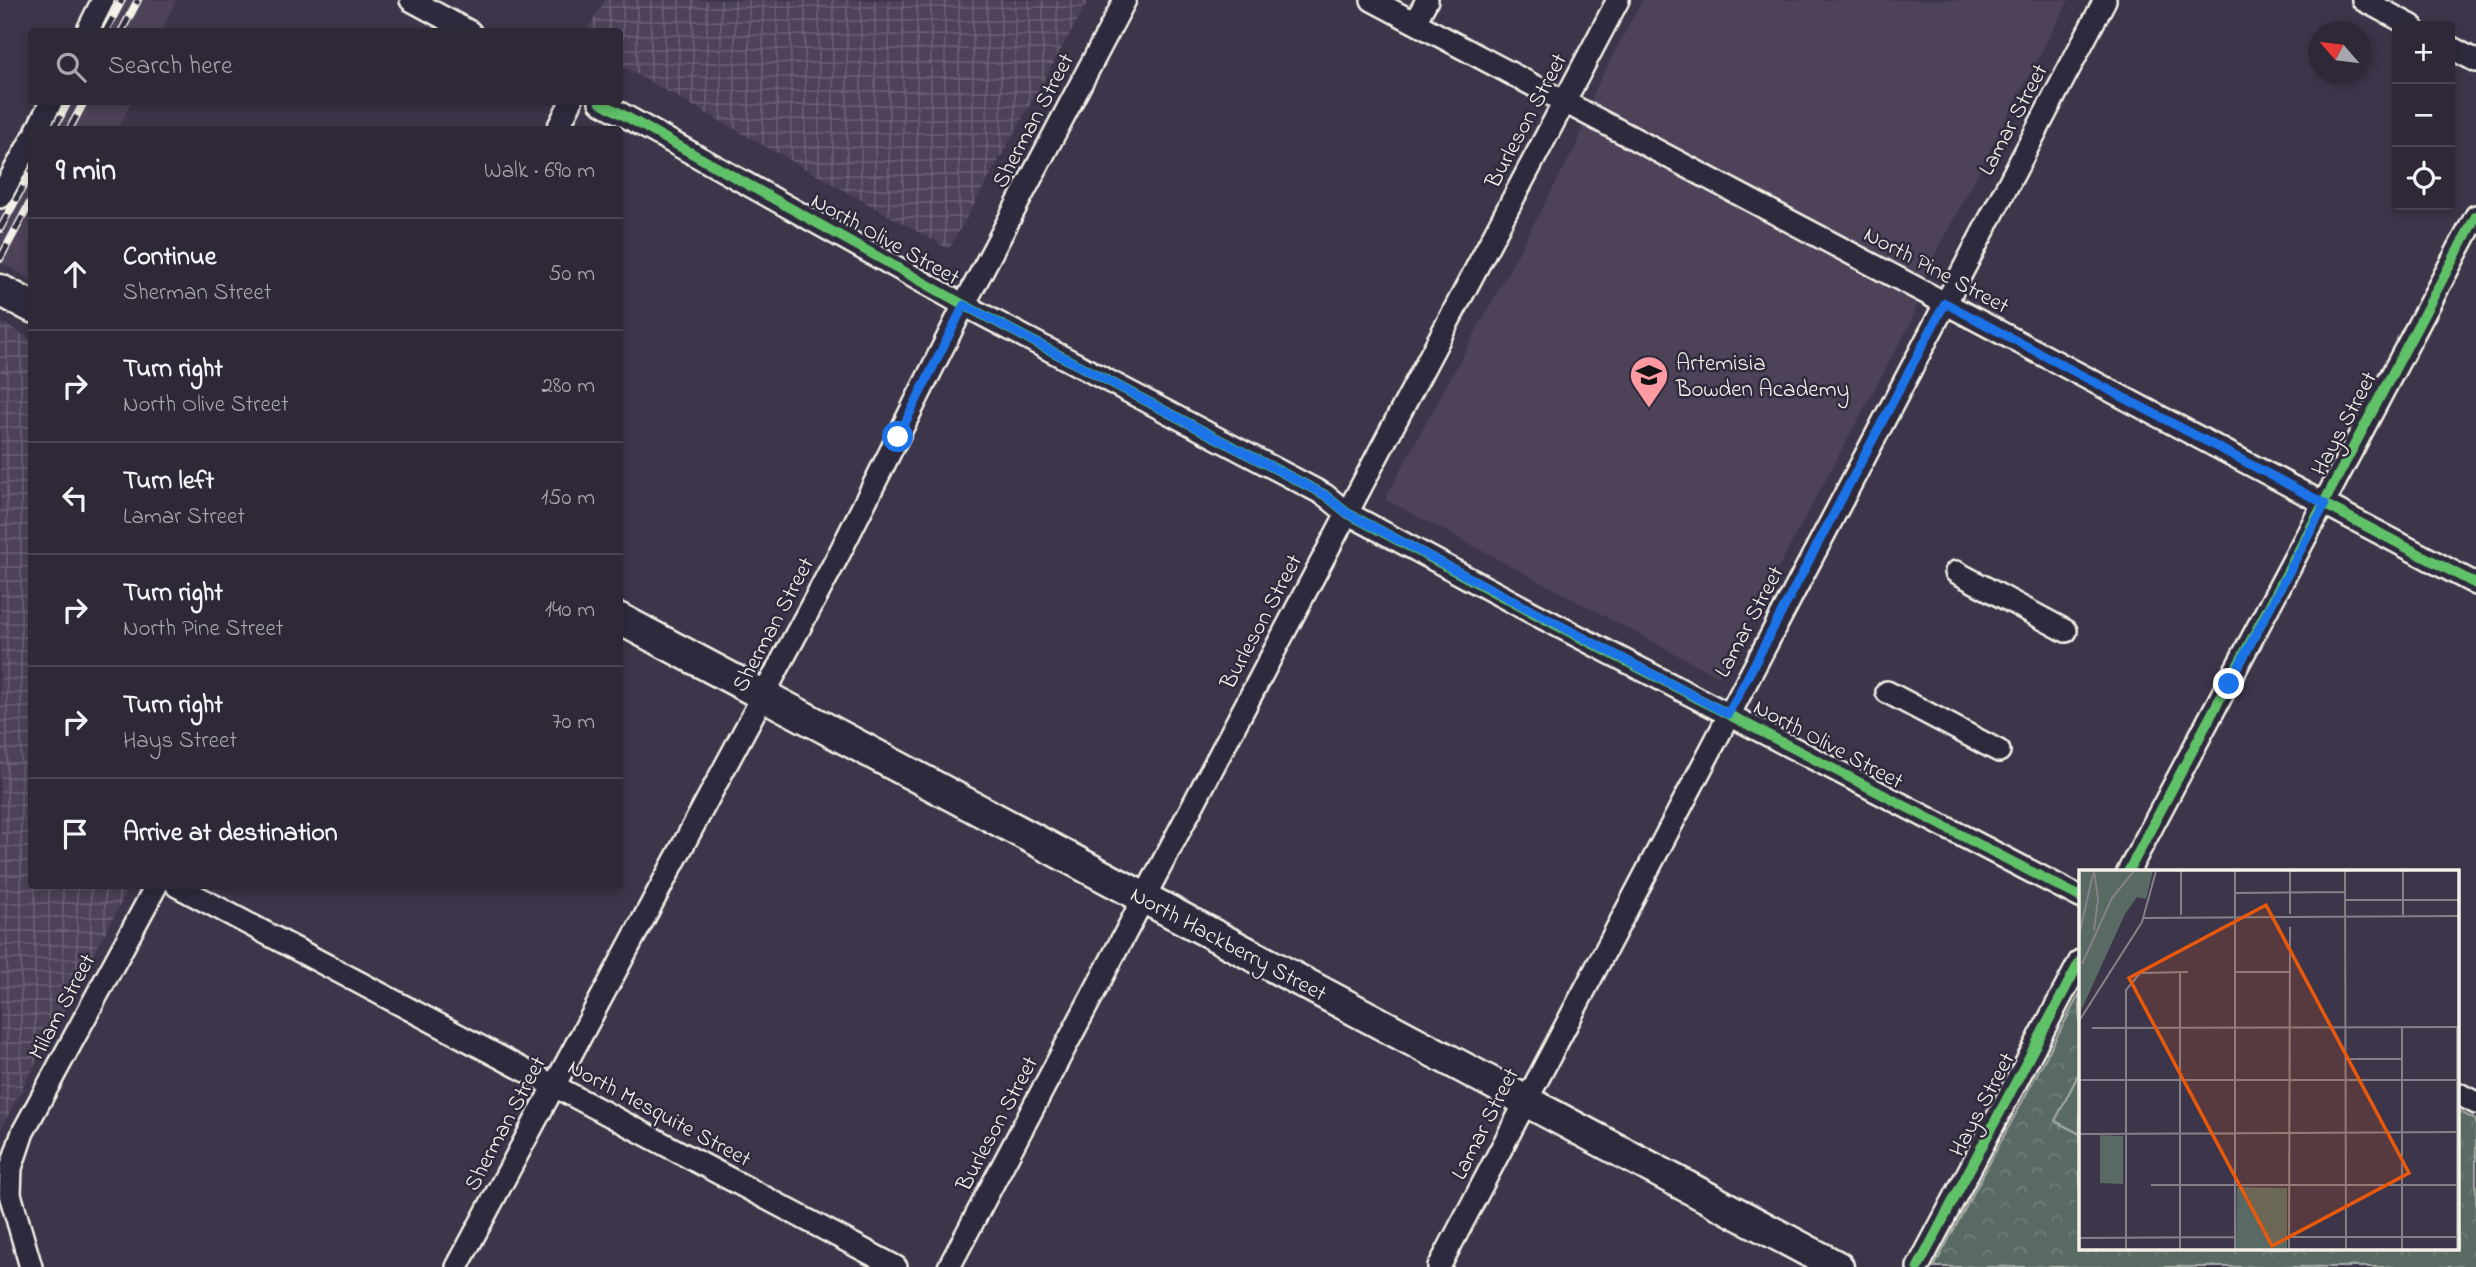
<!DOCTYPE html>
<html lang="en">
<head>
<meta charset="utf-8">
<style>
	body { margin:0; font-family:"Indie Flower",sans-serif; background:#3a3442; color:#f1f3f6 }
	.controls { position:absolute; right:21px; top:21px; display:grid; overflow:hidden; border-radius:7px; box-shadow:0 4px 10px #0003 }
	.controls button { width:63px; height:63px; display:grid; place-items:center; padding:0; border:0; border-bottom:2px solid #494452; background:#2e2837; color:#f1f3f6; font:35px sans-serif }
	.compass { position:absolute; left:2308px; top:21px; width:63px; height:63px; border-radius:50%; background:#2e2837; box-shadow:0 4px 10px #0003; rotate:298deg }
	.stop { position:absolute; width:21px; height:21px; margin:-16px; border:5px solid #1a73e8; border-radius:50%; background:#fff }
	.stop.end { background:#1a73e8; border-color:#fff; box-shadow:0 2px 7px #0008 }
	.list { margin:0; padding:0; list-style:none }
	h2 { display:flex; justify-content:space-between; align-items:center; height:91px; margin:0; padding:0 28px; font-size:30px }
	h2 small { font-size:23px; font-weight:400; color:#a7a6ad }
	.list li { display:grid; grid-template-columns:46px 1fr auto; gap:21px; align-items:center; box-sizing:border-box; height:112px; padding:0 28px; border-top:2px solid #494452 }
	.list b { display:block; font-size:26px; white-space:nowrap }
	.list p { margin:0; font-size:23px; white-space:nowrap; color:#a7a6ad }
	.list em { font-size:23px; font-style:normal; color:#a7a6ad }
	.icon { flex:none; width:38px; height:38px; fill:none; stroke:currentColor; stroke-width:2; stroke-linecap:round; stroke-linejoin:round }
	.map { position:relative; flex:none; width:2476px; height:1267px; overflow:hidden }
	.search { position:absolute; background:#2e2837; box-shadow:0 4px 10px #0003; left:28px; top:28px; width:595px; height:77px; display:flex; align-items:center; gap:18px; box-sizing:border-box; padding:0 24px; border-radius:7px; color:#a7a6ad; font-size:26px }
	.panel { position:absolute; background:#2e2837; box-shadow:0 4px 10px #0003; left:28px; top:126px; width:595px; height:763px; border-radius:7px }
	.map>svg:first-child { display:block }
	.built { fill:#4d4258 }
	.industrial { fill:url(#industrial-grid) }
	.forest { fill:url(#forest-crowns); stroke:#a6aea6; stroke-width:2 }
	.garden { fill:#586a63; stroke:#a6aea6; stroke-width:2 }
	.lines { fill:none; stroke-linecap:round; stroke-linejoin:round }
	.minor-casing { stroke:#f4f1e8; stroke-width:26 }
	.secondary-casing { stroke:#f4f1e8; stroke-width:35 }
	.minor { stroke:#2f2a3d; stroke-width:21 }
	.secondary { stroke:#2f2a3d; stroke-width:30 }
	.rail-casing { stroke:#f4f1e8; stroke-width:8 }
	.rail { stroke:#2f2a3d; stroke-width:5; stroke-dasharray:16; stroke-linecap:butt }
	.cycleway-casing { stroke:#2f2a3d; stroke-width:15 }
	.cycleway { stroke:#61c268; stroke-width:10 }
	.route { stroke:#1a73e8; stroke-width:9 }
	.labels { text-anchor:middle; stroke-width:5; stroke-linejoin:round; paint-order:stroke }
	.street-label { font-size:23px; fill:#f4f1e8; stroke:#2f2a3d }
	.poi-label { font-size:23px; fill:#f4f1e8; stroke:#2f2a3d; text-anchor:start }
	.inset-road { fill:none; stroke:#868089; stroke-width:2 }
	.view { fill:#e8590c; fill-opacity:0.15; stroke:#e8590c; stroke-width:3.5 }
	.inset-edge { fill:none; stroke:#f4f1e8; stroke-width:3.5 }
</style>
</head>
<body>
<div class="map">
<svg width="2476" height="1267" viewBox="0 0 2476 1267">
	<defs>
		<pattern id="industrial-grid" width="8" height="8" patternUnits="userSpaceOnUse" patternTransform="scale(1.75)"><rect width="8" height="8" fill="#4d4258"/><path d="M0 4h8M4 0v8" fill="none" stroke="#675e70"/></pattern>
		<pattern id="forest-crowns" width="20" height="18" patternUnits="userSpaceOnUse" patternTransform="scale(1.75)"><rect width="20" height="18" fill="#586a63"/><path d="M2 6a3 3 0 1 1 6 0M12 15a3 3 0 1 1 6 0" fill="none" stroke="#718079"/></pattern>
	</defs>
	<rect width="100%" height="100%" fill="#3d3549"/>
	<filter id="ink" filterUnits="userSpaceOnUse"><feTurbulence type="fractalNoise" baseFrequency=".0143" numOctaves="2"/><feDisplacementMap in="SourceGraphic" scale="14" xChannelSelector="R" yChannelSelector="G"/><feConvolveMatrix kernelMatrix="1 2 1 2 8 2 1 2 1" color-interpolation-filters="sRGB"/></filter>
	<g filter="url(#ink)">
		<g class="built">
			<path d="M112,0h64l-14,31 -67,1z"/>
			<path d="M1642,0h427l-140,266 -17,54 -193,357 -334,-178 192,-355 19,-57z"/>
			<path d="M58,102h73l-13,27 -75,1z"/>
			<path d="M31,151v128l-31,-16v-53z"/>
		</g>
		<g class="industrial">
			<path d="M605,0h484l-140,249 -329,-184v-33l-33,-1z"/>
			<path d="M0,322l31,17 1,547h98l-130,244z"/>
		</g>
		<path class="forest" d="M2080,993v255h377v-138l19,10v147h-542z"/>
		<path class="garden" d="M2080,1071v63l-25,-13z"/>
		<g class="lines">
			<g class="minor-casing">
				<g id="minor">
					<path d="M411,0l59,32"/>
					<path d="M1372,0l1104,584"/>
					<path d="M2363,0l49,26"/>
					<path d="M1415,22l12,-22"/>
					<path d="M87,32l16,-32"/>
					<path d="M2450,47l26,14"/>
					<path d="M600,102l364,203 361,190 22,18 186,100 547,284"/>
					<path d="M37,130l14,-28"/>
					<path d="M557,130l14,-28"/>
					<path d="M0,197l32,-58"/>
					<path d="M1956,572l110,59"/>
					<path d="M1887,692l112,59"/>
					<path d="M2128,872l348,-656"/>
					<path d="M177,886l719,381"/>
					<path d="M2457,1093l19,10"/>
					<path d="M31,1267l-21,-73 1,-26 12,-36 133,-246"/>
					<path d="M457,1267l381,-711 126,-251 161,-305"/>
					<path d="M949,1267l669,-1267"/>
					<path d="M1439,1267l666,-1267"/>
					<path d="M1918,1267l162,-306"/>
				</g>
			</g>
			<g class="secondary-casing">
				<g id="secondary">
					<path d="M0,290l32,17"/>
					<path d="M620,619l1218,648"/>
				</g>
			</g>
			<use href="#minor" class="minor"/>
			<use href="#secondary" class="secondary"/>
			<g class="rail-casing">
				<g id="rail">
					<path d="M105,32l17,-32"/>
					<path d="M121,32l17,-32"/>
					<path d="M53,130l15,-28"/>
					<path d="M69,130l15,-28"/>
					<path d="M0,229l32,-59"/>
					<path d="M0,259l32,-60"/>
				</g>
			</g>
			<use href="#rail" class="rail"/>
			<g class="cycleway-casing">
				<g id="cycleway">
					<path d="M600,102l364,203 361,190 22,18 186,100 547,284"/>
					<path d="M2324,504l152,80"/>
					<path d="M2128,872l348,-656"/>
					<path d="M1918,1267l162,-306"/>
				</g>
			</g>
			<use href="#cycleway" class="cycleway"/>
		</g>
	</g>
	<g class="lines" filter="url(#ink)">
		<path class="route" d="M898,437l66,-132 361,190 22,18 381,201 217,-411 380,201 -96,180"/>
	</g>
	<defs>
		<g id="school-pin" transform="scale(2.0125)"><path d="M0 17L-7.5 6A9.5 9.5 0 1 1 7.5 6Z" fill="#ff9aa2" stroke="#2f2a3d"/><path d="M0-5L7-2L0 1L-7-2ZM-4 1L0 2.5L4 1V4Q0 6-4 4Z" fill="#111"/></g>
	</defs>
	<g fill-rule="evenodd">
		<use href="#school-pin" x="1649" y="375"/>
	</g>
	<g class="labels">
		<g class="street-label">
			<text transform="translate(2012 119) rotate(-62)" y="8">Lamar Street</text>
			<text transform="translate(1032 120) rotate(-62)" y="8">Sherman Street</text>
			<text transform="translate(1525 120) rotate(-62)" y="8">Burleson Street</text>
			<text transform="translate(886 238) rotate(29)" y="8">North Olive Street</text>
			<text transform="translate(1937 269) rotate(28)" y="8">North Pine Street</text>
			<text transform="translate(2343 423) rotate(-62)" y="8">Hays Street</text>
			<text transform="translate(1260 621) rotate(-62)" y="8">Burleson Street</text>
			<text transform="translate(1748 621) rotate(-62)" y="8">Lamar Street</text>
			<text transform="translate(772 624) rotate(-62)" y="8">Sherman Street</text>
			<text transform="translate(1829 743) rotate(28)" y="8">North Olive Street</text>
			<text transform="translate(1229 943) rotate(28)" y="8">North Hackberry Street</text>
			<text transform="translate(61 1006) rotate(-62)" y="8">Milam Street</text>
			<text transform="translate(1981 1104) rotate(-62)" y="8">Hays Street</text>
			<text transform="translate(660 1112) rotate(28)" y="8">North Mesquite Street</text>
			<text transform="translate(504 1123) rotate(-62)" y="8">Sherman Street</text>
			<text transform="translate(996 1123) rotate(-62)" y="8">Burleson Street</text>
			<text transform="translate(1484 1123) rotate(-63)" y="8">Lamar Street</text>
		</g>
		<g class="poi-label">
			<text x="1676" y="370">Artemisia<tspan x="1676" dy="26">Bowden Academy</tspan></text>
		</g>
	</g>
	<g transform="translate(2079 870)">
		<rect width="380" height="380" fill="#3d3549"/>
		<path d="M0,1h74l-7,28 -9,-2 -12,17 -46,101z" fill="#586a63"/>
		<path d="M21,265l23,1v48l-23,-1zM158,317l50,1v61h-51z" fill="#586a63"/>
		<path class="inset-road" d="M15,1l4,28 -4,31M102,1v44M266,1l1,378M156,23l110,-1M266,30h114M211,44v-43M324,45v-44M65,48l315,-2M0,65l14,-61M3,94l30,-66 22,-27M156,102h55M0,151l63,-99 14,-51M13,158l367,-1M266,189h57M0,210h380M0,264l380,-2M72,315h308M210,367h170M0,368l156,-1M47,379v-259l14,-17 48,-1M101,379v-277M156,379v-378M210,379l1,-322M323,379v-222M378,379v-222"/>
		<path class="view" d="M187,35l143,268 -137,73 -143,-268z"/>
		<rect width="380" height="380" class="inset-edge"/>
	</g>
</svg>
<div class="controls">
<button>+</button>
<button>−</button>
<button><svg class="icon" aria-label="locate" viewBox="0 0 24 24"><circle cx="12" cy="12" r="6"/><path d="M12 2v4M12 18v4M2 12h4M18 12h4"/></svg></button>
</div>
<svg class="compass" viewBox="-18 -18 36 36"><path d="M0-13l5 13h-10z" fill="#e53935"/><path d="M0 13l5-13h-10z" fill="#a7a6ad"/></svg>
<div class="stop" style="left:898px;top:437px"></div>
<div class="stop end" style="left:2229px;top:684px"></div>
<div class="search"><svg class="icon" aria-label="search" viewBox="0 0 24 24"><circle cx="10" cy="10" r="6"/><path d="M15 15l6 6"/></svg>Search here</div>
<section class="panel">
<h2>9 min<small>Walk · 690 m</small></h2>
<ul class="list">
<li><svg class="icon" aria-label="ahead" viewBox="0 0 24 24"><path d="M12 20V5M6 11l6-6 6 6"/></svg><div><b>Continue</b><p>Sherman Street</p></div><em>50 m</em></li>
<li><svg class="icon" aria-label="right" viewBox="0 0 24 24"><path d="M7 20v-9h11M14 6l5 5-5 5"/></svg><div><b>Turn right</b><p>North Olive Street</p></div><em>280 m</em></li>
<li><svg class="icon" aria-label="left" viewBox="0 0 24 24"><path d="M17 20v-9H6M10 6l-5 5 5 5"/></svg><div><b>Turn left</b><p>Lamar Street</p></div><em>150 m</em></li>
<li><svg class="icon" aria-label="right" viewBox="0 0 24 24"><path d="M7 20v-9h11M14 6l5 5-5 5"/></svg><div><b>Turn right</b><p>North Pine Street</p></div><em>140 m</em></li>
<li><svg class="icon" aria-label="right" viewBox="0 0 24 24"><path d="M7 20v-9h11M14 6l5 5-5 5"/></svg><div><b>Turn right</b><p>Hays Street</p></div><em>70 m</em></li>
<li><svg class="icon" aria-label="arrive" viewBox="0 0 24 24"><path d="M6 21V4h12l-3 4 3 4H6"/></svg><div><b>Arrive at destination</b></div></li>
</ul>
</section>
</div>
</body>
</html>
